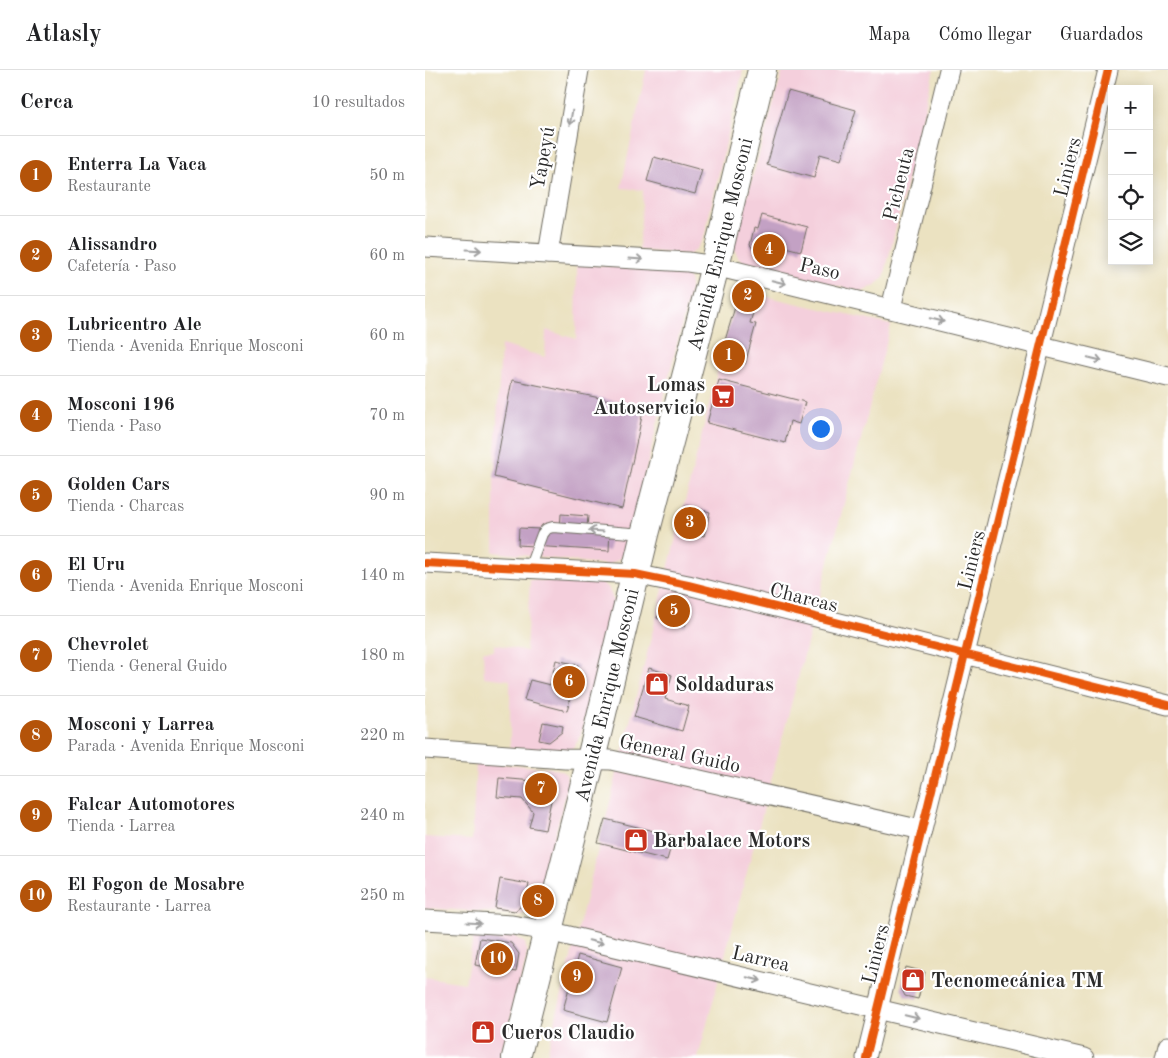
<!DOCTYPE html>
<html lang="es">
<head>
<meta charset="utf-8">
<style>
	body { margin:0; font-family:"Old Standard TT",serif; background:#f6f6f6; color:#202124 }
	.controls { position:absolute; right:15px; top:15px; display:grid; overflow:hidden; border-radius:0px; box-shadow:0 2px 12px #0003 }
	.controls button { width:45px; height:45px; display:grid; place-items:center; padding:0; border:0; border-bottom:1px solid #e0e0e0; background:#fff; color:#202124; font:25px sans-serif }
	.you { position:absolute; left:395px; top:358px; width:18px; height:18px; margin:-12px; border:4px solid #fff; border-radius:50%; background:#1a73e8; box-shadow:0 0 0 8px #1a73e833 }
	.badge { display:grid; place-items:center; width:32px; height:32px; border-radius:50%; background:#b45309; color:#fff; font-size:16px; font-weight:700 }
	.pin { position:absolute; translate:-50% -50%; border:2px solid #fff; box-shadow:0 1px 5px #0006 }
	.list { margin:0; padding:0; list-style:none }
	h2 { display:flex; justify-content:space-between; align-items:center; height:65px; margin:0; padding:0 20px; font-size:21px }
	h2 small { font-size:16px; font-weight:400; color:#757577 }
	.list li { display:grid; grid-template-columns:32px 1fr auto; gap:15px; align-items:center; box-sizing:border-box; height:80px; padding:0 20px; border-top:1px solid #e0e0e0 }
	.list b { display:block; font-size:19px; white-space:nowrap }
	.list p { margin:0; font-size:16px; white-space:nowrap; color:#757577 }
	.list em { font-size:16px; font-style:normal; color:#757577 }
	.icon { flex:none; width:28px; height:28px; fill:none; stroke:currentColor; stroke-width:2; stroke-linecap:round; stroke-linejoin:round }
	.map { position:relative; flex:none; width:743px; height:988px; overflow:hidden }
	header { display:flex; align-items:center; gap:30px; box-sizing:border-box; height:70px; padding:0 25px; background:#fff; border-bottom:1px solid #e0e0e0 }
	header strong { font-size:24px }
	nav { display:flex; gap:28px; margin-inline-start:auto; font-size:18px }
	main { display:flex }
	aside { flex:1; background:#fff }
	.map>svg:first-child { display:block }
	.built { fill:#f4cfdc }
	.building { fill:#c3a1c4 }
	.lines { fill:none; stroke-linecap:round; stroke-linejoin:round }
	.service-casing { stroke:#6e6b60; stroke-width:12 }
	.minor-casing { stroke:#6e6b60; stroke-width:21 }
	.secondary-casing { stroke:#6e6b60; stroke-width:30 }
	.service { stroke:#fff; stroke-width:10 }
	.minor { stroke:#fff; stroke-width:19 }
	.secondary { stroke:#fff; stroke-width:28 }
	.cycleway-casing { stroke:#fff; stroke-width:11 }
	.cycleway { stroke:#e8590c; stroke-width:8 }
	.oneway { stroke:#a0a0a0 }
	.labels { text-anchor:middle; stroke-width:4.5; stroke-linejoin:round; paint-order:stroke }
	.street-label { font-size:20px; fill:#2b2b2b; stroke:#fff }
	.poi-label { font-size:20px; font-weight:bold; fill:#2b2b2b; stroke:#fff; text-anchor:start }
</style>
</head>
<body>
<header>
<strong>Atlasly</strong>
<nav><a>Mapa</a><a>Cómo llegar</a><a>Guardados</a></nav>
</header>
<main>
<aside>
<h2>Cerca<small>10 resultados</small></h2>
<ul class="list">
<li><span class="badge">1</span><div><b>Enterra La Vaca</b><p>Restaurante</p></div><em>50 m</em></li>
<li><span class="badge">2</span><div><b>Alissandro</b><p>Cafetería · Paso</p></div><em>60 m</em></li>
<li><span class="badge">3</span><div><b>Lubricentro Ale</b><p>Tienda · Avenida Enrique Mosconi</p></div><em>60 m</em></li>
<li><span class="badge">4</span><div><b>Mosconi 196</b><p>Tienda · Paso</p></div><em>70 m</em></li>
<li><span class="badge">5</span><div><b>Golden Cars</b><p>Tienda · Charcas</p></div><em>90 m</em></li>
<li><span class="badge">6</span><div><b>El Uru</b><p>Tienda · Avenida Enrique Mosconi</p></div><em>140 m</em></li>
<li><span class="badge">7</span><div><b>Chevrolet</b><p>Tienda · General Guido</p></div><em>180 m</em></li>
<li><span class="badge">8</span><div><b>Mosconi y Larrea</b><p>Parada · Avenida Enrique Mosconi</p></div><em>220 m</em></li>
<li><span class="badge">9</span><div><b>Falcar Automotores</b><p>Tienda · Larrea</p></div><em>240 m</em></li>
<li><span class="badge">10</span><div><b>El Fogon de Mosabre</b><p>Restaurante · Larrea</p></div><em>250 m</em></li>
</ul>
</aside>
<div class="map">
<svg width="743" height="988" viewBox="0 0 743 988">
	<rect width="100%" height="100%" fill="#fff"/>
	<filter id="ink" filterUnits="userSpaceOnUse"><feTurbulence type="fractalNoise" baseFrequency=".02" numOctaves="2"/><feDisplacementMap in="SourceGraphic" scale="10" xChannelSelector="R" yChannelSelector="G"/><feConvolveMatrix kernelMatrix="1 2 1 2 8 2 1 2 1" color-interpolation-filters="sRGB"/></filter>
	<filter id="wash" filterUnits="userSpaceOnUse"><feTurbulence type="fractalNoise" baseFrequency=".0096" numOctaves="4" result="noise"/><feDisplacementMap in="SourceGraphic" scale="20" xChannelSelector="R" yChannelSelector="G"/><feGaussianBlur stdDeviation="1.12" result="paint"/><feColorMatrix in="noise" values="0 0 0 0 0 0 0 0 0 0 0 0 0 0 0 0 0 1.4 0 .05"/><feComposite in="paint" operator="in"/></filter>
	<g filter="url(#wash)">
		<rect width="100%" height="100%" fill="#ebe2c1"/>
		<g class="built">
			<path d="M221,0h97l-38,163 -2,6 -7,11 -7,5 -50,-5 4,-60 -22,-2z"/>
			<path d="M358,0h151l-50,207 -9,8 -13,7 -116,-27 -8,-8 -5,-11z"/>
			<path d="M152,194l97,7 11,3 5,6v11l-64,260 -7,8 -10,6 -115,-13v-75l7,-132 44,12 1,-27 30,9z"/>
			<path d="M322,222l144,33 -193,733h-152l190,-761z"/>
			<path d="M105,510l71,3 7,4 6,15 -34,135 -6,10 -6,6 -58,-5v-68l-26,-3 -1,-26h11v-7l32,7z"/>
			<path d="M51,692l74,6 9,2 7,4 2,11 -31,119 -8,8 -10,3 -32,-3 -62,-4v-71l47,3z"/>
			<path d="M49,863l41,3 10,7 2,9 -1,8 -26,98h-75v-81l40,6z"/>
		</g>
		<g id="blocks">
			<g class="building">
				<path d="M363,21l68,19 -15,50 -21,-6 -6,24 -47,-13z"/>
				<path d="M229,87l48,13 -7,24 -48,-13z"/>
				<path d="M337,145l45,12 -6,24 -16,-4 -3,13 -25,-7 -7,-8 4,-17 4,1z"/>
				<path d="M316,217l18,5 -9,31 6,1 -11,40 -25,-7z"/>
				<path d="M87,310l132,27 -22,102 -128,-32z"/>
				<path d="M294,310l86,22 -6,22 -9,-3 -5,22 -78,-20z"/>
				<path d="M260,435l25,7 -6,24 -25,-6z"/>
				<path d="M136,444l27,2 -1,11 23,1 -1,23 -91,-6 1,-17 41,2z"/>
				<path d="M248,527l19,6 -7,23 -28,-8 4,-14z"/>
				<path d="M131,590l22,5 -11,46 -43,-11 6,-20 20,5z"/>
				<path d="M224,598l23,7 -7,24 24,7 -7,25 -48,-14z"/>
				<path d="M118,652l20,4 -1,6 -13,10 -10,-2z"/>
				<path d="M74,708l46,4 8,9 -8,39 -16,-3 4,-15 -11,-13 -25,-2z"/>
				<path d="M180,749l69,17 -7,24 -69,-17z"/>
				<path d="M75,809l29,5 -4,19 -10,8 -20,-3z"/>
				<path d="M55,868l31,5 8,11 -3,18 -41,-7z"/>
				<path d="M153,885l44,12 -15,55 -44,-12z"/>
				<path d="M481,897l19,5 -7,27 -13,-3 -4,-8z"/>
			</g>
		</g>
	</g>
	<g filter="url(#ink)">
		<use href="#blocks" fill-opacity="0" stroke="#6e6b60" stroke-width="1"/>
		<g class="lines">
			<g class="service-casing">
				<path id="service" d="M104,499l13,-35 4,-5 7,-2 91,7"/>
			</g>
			<g class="minor-casing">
				<g id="minor">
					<path d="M0,177l263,15 27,4 453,111"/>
					<path d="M123,184l31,-184"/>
					<path d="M466,238l58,-238"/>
					<path d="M0,493l210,11 53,11 480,120"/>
					<path d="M0,679l140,10 46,1 311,70"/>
					<path d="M0,850l87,5 36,6 536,127"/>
					<path d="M441,988l242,-988"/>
					<path d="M740,988l3,-12"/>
				</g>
			</g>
			<g class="secondary-casing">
				<g id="secondary">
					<path id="s1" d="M91,988l75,-299 54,-225 70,-268 47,-196"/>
				</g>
			</g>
			<use href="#service" class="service"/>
			<use href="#minor" class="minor"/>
			<use href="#secondary" class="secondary"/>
			<g class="cycleway-casing">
				<g id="cycleway">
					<path d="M0,493l210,11 53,11 480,120"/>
					<path d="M441,988l242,-988"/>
				</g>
			</g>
			<use href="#cycleway" class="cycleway"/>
		</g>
		<defs><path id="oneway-shaft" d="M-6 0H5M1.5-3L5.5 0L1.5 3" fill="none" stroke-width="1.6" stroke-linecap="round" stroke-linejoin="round" transform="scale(1.25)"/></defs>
		<g class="oneway">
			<use href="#oneway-shaft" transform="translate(146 48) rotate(100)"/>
			<use href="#oneway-shaft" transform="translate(49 180) rotate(3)"/>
			<use href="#oneway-shaft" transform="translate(211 189) rotate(4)"/>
			<use href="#oneway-shaft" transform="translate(354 212) rotate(13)"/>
			<use href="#oneway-shaft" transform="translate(512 250) rotate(14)"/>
			<use href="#oneway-shaft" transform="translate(670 289) rotate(14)"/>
			<use href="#oneway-shaft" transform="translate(171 461) rotate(-176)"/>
			<use href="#oneway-shaft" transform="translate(49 853) rotate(3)"/>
			<use href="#oneway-shaft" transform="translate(171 872) rotate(13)"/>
			<use href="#oneway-shaft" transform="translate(329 909) rotate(13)"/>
			<use href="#oneway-shaft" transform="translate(487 947) rotate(14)"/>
		</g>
	</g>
	<defs>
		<g id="supermarket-square" transform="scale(1.25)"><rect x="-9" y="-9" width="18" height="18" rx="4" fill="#c8321e" stroke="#fff"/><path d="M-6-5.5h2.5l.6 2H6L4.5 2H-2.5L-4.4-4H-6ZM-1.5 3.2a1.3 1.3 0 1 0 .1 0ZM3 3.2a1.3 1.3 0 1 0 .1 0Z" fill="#fff"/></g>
		<g id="shop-square" transform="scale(1.25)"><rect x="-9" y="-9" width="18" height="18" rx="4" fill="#c8321e" stroke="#fff"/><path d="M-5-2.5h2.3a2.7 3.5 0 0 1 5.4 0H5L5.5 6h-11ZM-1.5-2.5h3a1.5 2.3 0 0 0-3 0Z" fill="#fff"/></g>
	</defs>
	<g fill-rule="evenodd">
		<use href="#supermarket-square" x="298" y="326"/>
		<use href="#shop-square" x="232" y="614"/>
		<use href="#shop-square" x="211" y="770"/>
		<use href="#shop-square" x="488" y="910"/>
		<use href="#shop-square" x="58" y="962"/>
	</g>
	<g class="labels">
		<g class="street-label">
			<text transform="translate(117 88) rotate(-80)" y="7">Yapeyú</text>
			<text transform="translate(642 97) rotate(-76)" y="7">Liniers</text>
			<text transform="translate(473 114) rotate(-76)" y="7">Picheuta</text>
			<text dy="7" stroke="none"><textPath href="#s1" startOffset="839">Avenida Enrique Mosconi</textPath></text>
			<text transform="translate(395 198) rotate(13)" y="7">Paso</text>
			<text transform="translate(546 490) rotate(-76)" y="7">Liniers</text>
			<text transform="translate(379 527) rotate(14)" y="7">Charcas</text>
			<text dy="7" stroke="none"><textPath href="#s1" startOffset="374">Avenida Enrique Mosconi</textPath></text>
			<text transform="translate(255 683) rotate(12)" y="7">General Guido</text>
			<text transform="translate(450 884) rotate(-76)" y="7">Liniers</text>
			<text transform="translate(336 888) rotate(13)" y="7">Larrea</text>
		</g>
		<g class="poi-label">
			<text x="280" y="321" text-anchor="end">Lomas<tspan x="280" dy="23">Autoservicio</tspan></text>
			<text x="250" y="621">Soldaduras</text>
			<text x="228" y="777">Barbalace Motors</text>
			<text x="506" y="917">Tecnomecánica TM</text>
			<text x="76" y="969">Cueros Claudio</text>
		</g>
	</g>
</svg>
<div class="controls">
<button>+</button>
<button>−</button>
<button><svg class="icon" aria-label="locate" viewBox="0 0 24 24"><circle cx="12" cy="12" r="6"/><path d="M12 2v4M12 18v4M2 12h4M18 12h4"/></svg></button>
<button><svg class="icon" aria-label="layers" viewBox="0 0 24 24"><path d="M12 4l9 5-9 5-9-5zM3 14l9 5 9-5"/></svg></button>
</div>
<div class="you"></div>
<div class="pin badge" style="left:304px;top:286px">1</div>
<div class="pin badge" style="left:323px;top:226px">2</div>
<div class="pin badge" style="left:265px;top:453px">3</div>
<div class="pin badge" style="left:344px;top:180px">4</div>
<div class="pin badge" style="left:249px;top:541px">5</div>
<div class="pin badge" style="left:144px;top:612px">6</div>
<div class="pin badge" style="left:116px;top:719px">7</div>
<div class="pin badge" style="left:113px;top:831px">8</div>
<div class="pin badge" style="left:152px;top:907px">9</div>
<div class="pin badge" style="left:72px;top:889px">10</div>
</div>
</main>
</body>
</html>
